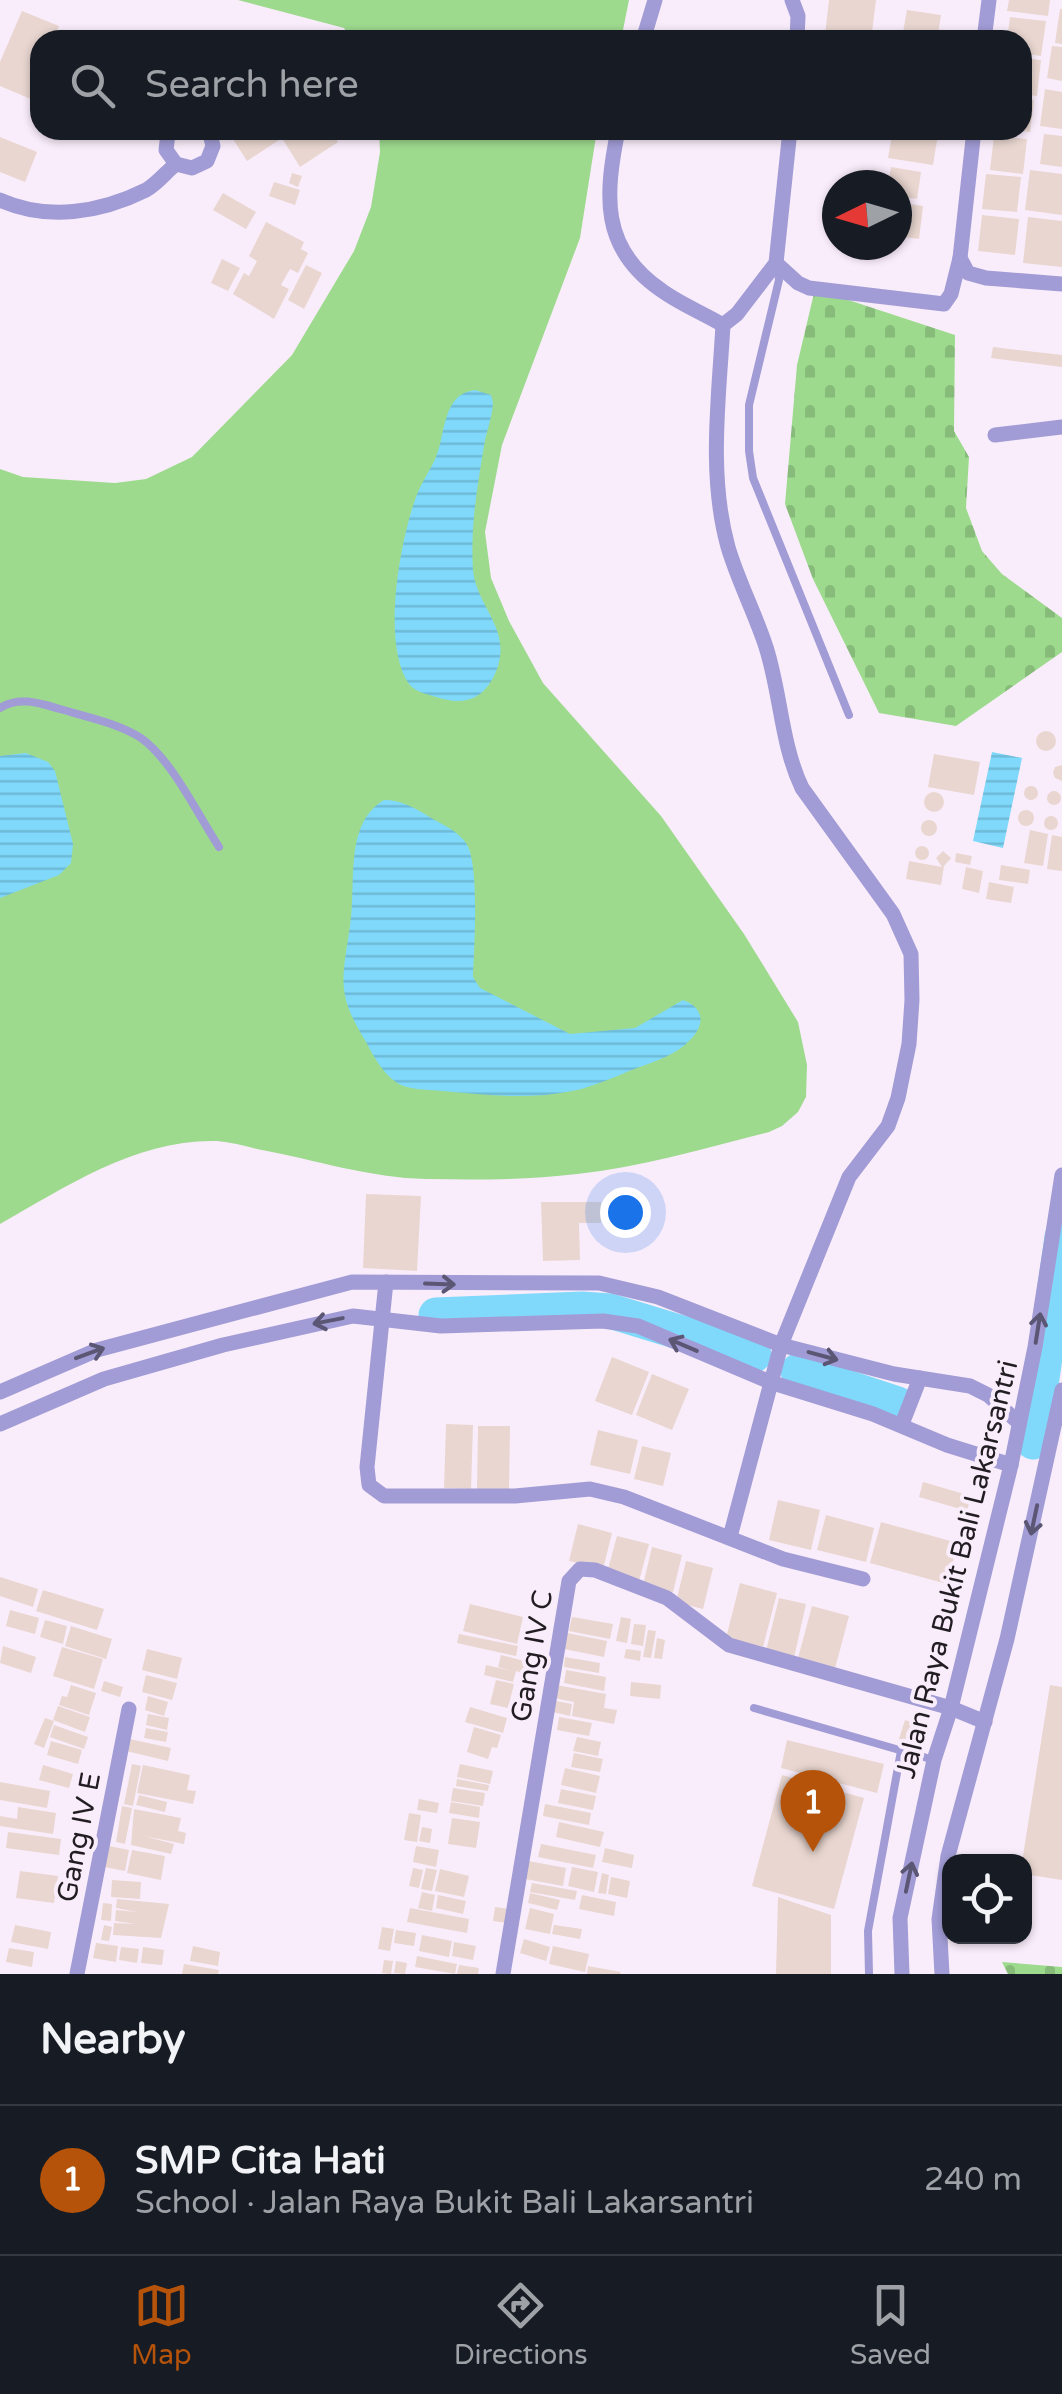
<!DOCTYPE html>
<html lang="en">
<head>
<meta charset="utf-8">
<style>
	body { margin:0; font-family:"Varela Round",sans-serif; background:#242831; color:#f1f3f6 }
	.controls { position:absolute; right:30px; bottom:30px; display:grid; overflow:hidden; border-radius:20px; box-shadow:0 2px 8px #0004 }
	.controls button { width:90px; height:90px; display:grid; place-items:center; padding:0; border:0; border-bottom:2px solid #363941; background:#171b24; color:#f1f3f6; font:50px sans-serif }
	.compass { position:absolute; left:822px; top:170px; width:90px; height:90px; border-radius:50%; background:#171b24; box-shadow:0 2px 8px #0004; rotate:265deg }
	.you { position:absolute; left:625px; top:1212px; width:35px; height:35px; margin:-25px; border:8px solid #fff; border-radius:50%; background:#1a73e8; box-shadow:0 0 0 15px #1a73e833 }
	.badge { display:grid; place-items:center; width:65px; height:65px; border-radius:50%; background:#b45309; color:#fff; font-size:32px; font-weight:700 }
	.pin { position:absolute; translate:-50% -82px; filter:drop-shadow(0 2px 5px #0008) }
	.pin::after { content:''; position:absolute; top:52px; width:35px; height:30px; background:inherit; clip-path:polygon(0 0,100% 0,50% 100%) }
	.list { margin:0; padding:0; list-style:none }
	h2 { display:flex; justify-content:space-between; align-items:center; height:130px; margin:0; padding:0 40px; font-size:42px }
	h2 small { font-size:32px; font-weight:400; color:#9ea1a6 }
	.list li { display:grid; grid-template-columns:65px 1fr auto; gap:30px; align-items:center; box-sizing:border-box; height:150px; padding:0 40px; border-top:2px solid #363941 }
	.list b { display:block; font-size:38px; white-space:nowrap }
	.list p { margin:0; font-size:32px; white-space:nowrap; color:#9ea1a6 }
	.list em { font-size:32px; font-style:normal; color:#9ea1a6 }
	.icon { flex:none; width:55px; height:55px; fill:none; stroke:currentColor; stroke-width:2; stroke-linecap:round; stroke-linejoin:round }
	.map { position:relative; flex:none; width:1062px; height:1974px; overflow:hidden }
	.search { position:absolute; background:#171b24; box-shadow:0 2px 8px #0004; left:30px; right:30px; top:30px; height:110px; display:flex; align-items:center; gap:25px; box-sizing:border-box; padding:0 35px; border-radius:30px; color:#9ea1a6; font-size:38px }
	.sheet { height:280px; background:#171b24 }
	nav { display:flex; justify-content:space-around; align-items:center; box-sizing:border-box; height:140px; border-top:2px solid #363941; background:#171b24; font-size:28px; color:#9ea1a6 }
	nav a { display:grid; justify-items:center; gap:5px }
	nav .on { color:#b45309 }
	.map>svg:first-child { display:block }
	.grass { fill:#9dda8e }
	.cemetery { fill:url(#cemetery-stones) }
	.water { fill:url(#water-rules) }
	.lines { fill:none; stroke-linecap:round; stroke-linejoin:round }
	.river { stroke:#80d9fb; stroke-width:35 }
	.building { fill:#e9d6d0 }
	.lane { stroke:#a19cd5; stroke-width:8 }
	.street { stroke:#a19cd5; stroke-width:15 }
	.oneway { stroke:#5b5673 }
	.labels { text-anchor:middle; stroke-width:8; stroke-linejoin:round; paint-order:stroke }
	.street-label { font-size:28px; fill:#221d22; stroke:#faedfb }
</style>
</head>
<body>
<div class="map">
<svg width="1062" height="1974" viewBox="0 0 1062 1974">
	<defs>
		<pattern id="cemetery-stones" width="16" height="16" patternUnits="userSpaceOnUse" patternTransform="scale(2.5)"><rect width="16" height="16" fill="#9dda8e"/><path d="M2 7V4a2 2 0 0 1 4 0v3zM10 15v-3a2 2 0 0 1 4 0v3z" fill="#87bb7a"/></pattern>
		<pattern id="water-rules" width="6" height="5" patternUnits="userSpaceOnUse" patternTransform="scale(2.5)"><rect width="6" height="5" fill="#80d9fb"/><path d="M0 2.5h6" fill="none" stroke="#6ebad7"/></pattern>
	</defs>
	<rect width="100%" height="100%" fill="#faedfb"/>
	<g class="grass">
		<path d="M238,0h391l-8,40h-269l-8,-12z"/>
		<path d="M379,130h218l-17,108 -78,207 -17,87 6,46 18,43 34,62 118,133 83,118 54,88 9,43 -1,32 -8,15 -16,14 -13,6c-63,16 -127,35 -192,42 -50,6 -101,6 -151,5 -55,-1 -111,-19 -164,-29 -15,-3 -30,-8 -45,-9 -80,-2 -150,45 -217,83v-755l23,8 92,6 31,-4 46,-22 100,-102 62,-104 17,-44 9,-55z"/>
	</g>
	<g class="cemetery">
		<path d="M815,289l140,46 -1,96 15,26 -3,51 16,43 20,23 60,44v34l-106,74 -77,-13 -66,-134 -28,-75 12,-139z"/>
		<path d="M1002,1962l60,5v7h-54z"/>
	</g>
	<g class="water">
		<path d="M475,390l16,5 2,8c-1,13 -5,25 -8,37 -7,42 -15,86 -12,129 2,34 35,57 26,93 -3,14 -13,31 -26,36 -11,5 -25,3 -37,-1 -9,-3 -21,-5 -27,-13 -28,-40 -9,-143 7,-187 5,-14 14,-26 20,-40 10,-24 6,-63 39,-67z"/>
		<path d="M992,752l30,6 -19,90 -30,-7z"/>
		<path d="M26,753l22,9 7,9 18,73 -2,19 -12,12 -59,23v-142z"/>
		<path d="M384,800c17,0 29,7 44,16 13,8 29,14 38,27 14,20 8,107 7,134l7,11 90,46 65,-6 48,-28c22,8 22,25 7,40 -14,15 -34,21 -53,28 -21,8 -43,19 -65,23 -42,9 -87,4 -129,0 -17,-2 -38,0 -51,-12 -11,-9 -19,-24 -26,-37 -30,-49 -24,-61 -16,-116 7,-40 -7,-102 34,-126z"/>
	</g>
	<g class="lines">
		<g class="river">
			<path d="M436,1315l146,-6 28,2 144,44"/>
			<path d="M798,1371l100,33"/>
			<path d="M1033,1442l29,-205"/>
		</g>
	</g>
	<g class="building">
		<path d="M829,0h47l-5,40 -46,-5z"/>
		<path d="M1009,0h41l-2,16 -41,-5z"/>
		<path d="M1060,9h2v35l-7,-1z"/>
		<path d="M907,10l34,5 -4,25 -35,-2z"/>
		<path d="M22,11l37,15 -5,14h-14v63l-40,-17v-24z"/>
		<path d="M1010,17l36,4 -5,35 -19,-3v-13h-15z"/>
		<path d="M1052,46l10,1v34l-15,-3z"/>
		<path d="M1022,58l19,2 -4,36 -15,-2z"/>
		<path d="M1045,89l17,3v37l-22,-3z"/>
		<path d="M1022,99l12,1 -4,32 -8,-1z"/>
		<path d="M246,130h84l8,12 -38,25 -18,-29 -35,23 -14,-22z"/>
		<path d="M893,130l45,4 -5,31 -45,-7z"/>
		<path d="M1044,134l18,2v31l-22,-3z"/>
		<path d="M994,136l33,3 -4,35 -33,-4z"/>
		<path d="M0,137l37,15 -12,30 -25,-10z"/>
		<path d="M891,167l30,5 -4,27 -20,-3v-11h-9z"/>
		<path d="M1030,170l32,4v41l-37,-5z"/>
		<path d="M292,173l10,3 -4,11 -9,-4z"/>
		<path d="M986,174l35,3 -4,35 -35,-3z"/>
		<path d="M274,182l26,8 -5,15 -26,-9z"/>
		<path d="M223,193l33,19 -10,17 -33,-19z"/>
		<path d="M897,202l26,4 -4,33 -22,-3z"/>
		<path d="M982,215l37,4 -4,36 -37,-4z"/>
		<path d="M1028,217l34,4v46l-39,-4z"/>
		<path d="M266,222l38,20 -3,7 7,4 -10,20 -8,-4 -9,16 8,4 -15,30 -41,-25 11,-21 5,3 8,-15 -8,-5z"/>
		<path d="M222,259l18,9 -12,23 -17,-8z"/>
		<path d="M306,265l16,8 -18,36 -16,-9z"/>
		<path d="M993,347l69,8v12l-71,-9z"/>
		<circle cx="1046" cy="741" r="10"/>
		<path d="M934,754l46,8 -6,33 -46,-8z"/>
		<path d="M1062,765v16l-7,-3 -2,-5 2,-6z"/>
		<circle cx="1031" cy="793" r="7"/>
		<circle cx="1054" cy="798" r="7"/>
		<circle cx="934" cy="802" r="10"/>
		<circle cx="1026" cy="818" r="8"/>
		<circle cx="1051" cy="823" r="7"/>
		<circle cx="929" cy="828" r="8"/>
		<path d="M1030,830l18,4 -5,32 -19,-3z"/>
		<path d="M1052,835l10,2v34l-15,-2z"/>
		<circle cx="922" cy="853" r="7"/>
		<path d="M943,851l8,7 -7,8 -3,19 -35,-6 3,-18 33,6 -6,-9z"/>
		<path d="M956,853l16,3 -2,9 -15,-3z"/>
		<path d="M1001,865l29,5 -2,14 -29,-4z"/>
		<path d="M966,867l17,4 -4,22 -17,-4z"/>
		<path d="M989,882l25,5 -3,16 -25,-4z"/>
		<path d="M366,1194l55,2 -4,75 -54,-3z"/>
		<path d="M541,1202h60v21h-22l1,37 -37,1z"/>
		<path d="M612,1357l37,15 -17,43 -37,-14z"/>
		<path d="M652,1374l37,15 -17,41 -36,-15z"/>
		<path d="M446,1424l27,1 -2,64 -27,-1z"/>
		<path d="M478,1426h32l-1,65 -32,-1z"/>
		<path d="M598,1430l40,10 -8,34 -40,-9z"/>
		<path d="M642,1446l29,7 -8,33 -29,-7z"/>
		<path d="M923,1482l48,14 -4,15 -48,-14z"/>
		<path d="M778,1500l42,10 -9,40 -42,-10z"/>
		<path d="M826,1515l48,13 -8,34 -49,-12z"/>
		<path d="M881,1522l77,21 -11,41 -77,-21z"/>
		<path d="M578,1524l34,9 -9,36 -34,-8z"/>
		<path d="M617,1536l32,8 -10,37 -32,-8z"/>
		<path d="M652,1547l30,8 -9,37 -30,-7z"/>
		<path d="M686,1561l27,7 -10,41 -27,-7z"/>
		<path d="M0,1577l38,12 -5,18 -33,-11z"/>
		<path d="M740,1583l37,10 -14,54 -37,-9z"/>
		<path d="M43,1590l61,19 -7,21 -61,-19z"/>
		<path d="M779,1598l27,6 -13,58 -28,-7z"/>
		<path d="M470,1604l53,13 -6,27 -54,-13z"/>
		<path d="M812,1606l37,10 -15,56 -37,-10z"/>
		<path d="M10,1610l29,8 -4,16 -29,-8z"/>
		<path d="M572,1617l41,7 -3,15 -41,-8z"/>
		<path d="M621,1617l10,2 -4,24 -11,-2z"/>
		<path d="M45,1620l22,6 -4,18 -23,-7z"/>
		<path d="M634,1624l12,1 -3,21 -12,-2z"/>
		<path d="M71,1626l41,13 -6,20 -41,-13z"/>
		<path d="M648,1630l8,1 -5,27 -8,-1z"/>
		<path d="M562,1632l45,9 -3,16 -45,-9z"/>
		<path d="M459,1634l59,12 -2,10 -59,-13z"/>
		<path d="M657,1638l8,2 -3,19 -8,-1z"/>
		<path d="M3,1646l33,11 -5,16 -31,-10z"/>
		<path d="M62,1647l41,12 -9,30 -41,-13z"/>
		<path d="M147,1649l35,9 -5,21 -35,-9z"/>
		<path d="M626,1649l15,2 -1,10 -16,-3z"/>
		<path d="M501,1655l27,7 -3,12 -9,-3 -3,11 -29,-7 2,-10 26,6 -14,-4z"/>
		<path d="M565,1657l35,6 -1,10 -35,-6z"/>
		<path d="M566,1670l40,7 -2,14 -40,-8z"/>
		<path d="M146,1675l31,8 -5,17 -30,-8z"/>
		<path d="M496,1680l18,4 -6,24 -18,-4z"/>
		<path d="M104,1681l19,6 -3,10 -19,-6z"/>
		<path d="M631,1682l30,3 -1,14 -30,-3z"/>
		<path d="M71,1685l25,8 -7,22 -30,-10 3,-9 5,1z"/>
		<path d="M556,1685l50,9 -2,14 13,2 -3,14 -42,-8 2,-14 -20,-4z"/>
		<path d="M1050,1685l12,2v193l-38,-6 -2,-12z"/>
		<path d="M148,1696l20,6 -4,14 -19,-6z"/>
		<path d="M551,1700l21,4 -2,12 -21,-5z"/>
		<path d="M58,1706l32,11 -5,15 -32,-12z"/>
		<path d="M470,1707l37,11 -4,15 -38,-11z"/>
		<path d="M148,1714l21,4 -2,12 -21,-5z"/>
		<path d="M559,1717l33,6 -3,13 -32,-6z"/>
		<path d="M45,1718l9,3 -10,27 -10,-4z"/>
		<path d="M905,1720l18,6 -6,18 -18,-5z"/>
		<path d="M54,1725l34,12 -4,12 -34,-12z"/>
		<path d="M474,1727l27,8 -4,13 -5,-1 -4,12 -21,-7z"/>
		<path d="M146,1728l22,4 -2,10 -22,-4z"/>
		<path d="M577,1737l24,5 -3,14 -25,-5z"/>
		<path d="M125,1738l46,10 -3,13 -46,-11z"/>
		<path d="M787,1740l97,24 -7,29 -96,-25z"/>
		<path d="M51,1741l31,9 -4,14 -31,-9z"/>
		<path d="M574,1753l29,6 -3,13 -29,-5z"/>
		<path d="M132,1764l9,2 -8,40 -9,-2z"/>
		<path d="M460,1764l33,7 -3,13 -33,-7z"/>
		<path d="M43,1765l30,9 -4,14 -30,-8z"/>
		<path d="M143,1765l47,10 -3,15 9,1 -3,13 -56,-11z"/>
		<path d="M565,1768l35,8 -4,17 -35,-8z"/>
		<path d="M782,1775l82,23 -30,111 -82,-23z"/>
		<path d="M457,1779l32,6 -1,6 -32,-5z"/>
		<path d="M0,1782l50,9 -3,17 -47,-8z"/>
		<path d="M453,1788l32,5 -2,13 -32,-5z"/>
		<path d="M561,1789l35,7 -3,14 -35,-7z"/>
		<path d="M139,1795l28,7 -2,10 -29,-7z"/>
		<path d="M419,1799l20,4 -2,10 -20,-3z"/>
		<path d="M451,1802l29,5 -1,11 -30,-5z"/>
		<path d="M545,1804l46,9 -2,12 -46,-9z"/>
		<path d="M122,1806l10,2 -7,36 -9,-2z"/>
		<path d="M18,1807l38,6 -3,21 -53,-8v-10l17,3z"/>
		<path d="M134,1809l47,9 -3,13 8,2 -2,11 -40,-8 30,8 -3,10 -40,-9z"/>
		<path d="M409,1813l12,2 -4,27 -13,-2z"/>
		<path d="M452,1818l28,4 -4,26 -28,-4z"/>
		<path d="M559,1822l45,10 -4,15 -44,-10z"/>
		<path d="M422,1827l10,2 -2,14 -11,-2z"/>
		<path d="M8,1832l53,7 -2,16 -53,-7z"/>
		<path d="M541,1844l55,11 -3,13 -55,-11z"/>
		<path d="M104,1845l25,5 -4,21 -26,-5z"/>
		<path d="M416,1846l23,4 -3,17 -23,-5z"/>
		<path d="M605,1848l29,7 -2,13 -30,-6z"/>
		<path d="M132,1850l33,6 -4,24 -34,-7z"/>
		<path d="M523,1860l43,8 -3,18 -43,-8z"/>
		<path d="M572,1867l26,5 -4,20 -26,-6z"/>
		<path d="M413,1868l10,2 -4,18 -10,-2z"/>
		<path d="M426,1868l11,2 -5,21 -11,-2z"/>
		<path d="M440,1869l29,7 -5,21 -29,-6z"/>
		<path d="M20,1871l38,5 -4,27 -38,-5z"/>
		<path d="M602,1873l7,2 -3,19 -8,-1z"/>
		<path d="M611,1877l19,4 -3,17 -19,-4z"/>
		<path d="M112,1880l29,2 -1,17 -29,-2z"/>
		<path d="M532,1883l45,8 -2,9 -45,-8z"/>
		<path d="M422,1892l13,3 -3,16 -14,-3z"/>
		<path d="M530,1893l30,7 -3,10 -29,-7z"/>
		<path d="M438,1895l28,6 -3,13 -27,-6z"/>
		<path d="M582,1895l34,7 -2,14 -35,-7z"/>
		<path d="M778,1897l53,18v59h-55z"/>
		<path d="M117,1899l52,5 -8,34 -48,-3 1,-12 22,1 -21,-3 1,-11 21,2 -21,-4z"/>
		<path d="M103,1903l9,1 -1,17 -10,-1z"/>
		<path d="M495,1907l14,2 -2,14 -14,-2z"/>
		<path d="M410,1908l59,11 -2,14 -60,-11z"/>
		<path d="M530,1908l24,6 -4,20 -25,-5z"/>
		<path d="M15,1925l36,7 -3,17 -37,-7z"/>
		<path d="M104,1925l8,2 -3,14 -8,-1z"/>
		<path d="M554,1925l28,4 -2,10 -28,-5z"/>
		<path d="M382,1927l12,2 -4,22 -12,-2z"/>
		<path d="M396,1930l20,3 -2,13 -20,-3z"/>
		<path d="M422,1935l30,6 -3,16 -30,-6z"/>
		<path d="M524,1939l26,8 -4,14 -26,-8z"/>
		<path d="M454,1942l22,4 -3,14 -21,-4z"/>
		<path d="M96,1943l22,3 -2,16 -23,-4z"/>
		<path d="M193,1946l27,6 -2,14 -28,-5z"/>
		<path d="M553,1946l36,8 -4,18 -36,-8z"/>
		<path d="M121,1947l18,2 -2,14 -18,-3z"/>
		<path d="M143,1947l21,3 -2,15 -21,-2z"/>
		<path d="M9,1948l25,4 -2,15 -26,-5z"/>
		<path d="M417,1956l40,8 -2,10 -40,-7z"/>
		<path d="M384,1960l9,1 -2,13 -9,-1z"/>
		<path d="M396,1961l11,2 -2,11 -11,-1z"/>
		<path d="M184,1964l35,6 -1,4h-36z"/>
		<path d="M459,1965l20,3 -1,6h-21z"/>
		<path d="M588,1966l33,6 -1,2h-33z"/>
	</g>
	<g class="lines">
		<g class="lane">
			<path d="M777,267l2,13 -30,125v46l4,27 96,237"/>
			<path d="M0,708c19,-12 39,-5 60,1 26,8 58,14 81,29 31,22 57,77 78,109"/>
			<path d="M754,1708l180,52"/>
			<path d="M869,1974l-1,-43 33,-180"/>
		</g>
		<g class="street">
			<path d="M792,0l6,16 -1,24"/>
			<path d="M643,40l12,-40"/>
			<path d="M984,40l5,-40"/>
			<path d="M171,130l-3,4 -2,16 10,14 16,4 15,-7 6,-15 -4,-16"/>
			<path d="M618,130c-13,65 -18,118 43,160 19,14 42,23 62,35"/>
			<path d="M974,130l-14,128 8,15 18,5 76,6"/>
			<path d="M0,200c47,21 100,13 146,-10 11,-6 20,-18 30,-26"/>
			<path d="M776,263l22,20 11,5 135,16 7,-10 9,-36"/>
			<path d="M995,435l67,-8"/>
			<path d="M386,1282l-19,185 2,18 15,11h131l75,-7 34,8 159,62 80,20"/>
			<path d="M0,1392l97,-42 255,-68 247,1 59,14 123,48 113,29 76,12 18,9 31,28"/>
			<path d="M0,1424l104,-45 119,-34 130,-29 88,10 162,-5 35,5 132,56 103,32 74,31 64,20"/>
			<path d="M902,1424l18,-46"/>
			<path d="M730,1537l51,-192 68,-168 39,-51 10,-28 11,-54 3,-44 -1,-46 -18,-40 -91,-126c-21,-44 -21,-94 -36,-141 -11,-34 -28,-66 -38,-100 -20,-72 -9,-150 -5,-222l14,-11 39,-51 14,-133"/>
			<path d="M77,1974l52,-265"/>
			<path d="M503,1974l66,-393 11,-12 15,1 72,28 62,47 222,63 34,14"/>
			<path d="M902,1974l-2,-56 34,-158 17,-52 60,-243 24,-118 27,-172"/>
			<path d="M942,1974l-3,-55 9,-63 59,-217 55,-249"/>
		</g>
	</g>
	<defs><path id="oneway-shaft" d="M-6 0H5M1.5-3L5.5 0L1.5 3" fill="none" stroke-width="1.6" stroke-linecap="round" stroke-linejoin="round" transform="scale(2.5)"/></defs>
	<g class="oneway">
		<use href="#oneway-shaft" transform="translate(440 1284) rotate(2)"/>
		<use href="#oneway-shaft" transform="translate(328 1321) rotate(169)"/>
		<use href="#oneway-shaft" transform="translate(1038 1328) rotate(-81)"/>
		<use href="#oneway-shaft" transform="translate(683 1345) rotate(-157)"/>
		<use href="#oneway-shaft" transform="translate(90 1353) rotate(-20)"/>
		<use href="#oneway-shaft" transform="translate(823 1356) rotate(15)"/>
		<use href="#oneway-shaft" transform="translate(1034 1520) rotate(102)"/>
		<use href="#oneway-shaft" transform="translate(909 1877) rotate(-78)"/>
	</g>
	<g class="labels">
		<g class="street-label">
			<text transform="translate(956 1569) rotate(-76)" y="10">Jalan Raya Bukit Bali Lakarsantri</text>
			<text transform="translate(531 1656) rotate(-80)" y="10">Gang IV C</text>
			<text transform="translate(78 1837) rotate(-79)" y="10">Gang IV E</text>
		</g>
	</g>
</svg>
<div class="controls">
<button><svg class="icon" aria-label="locate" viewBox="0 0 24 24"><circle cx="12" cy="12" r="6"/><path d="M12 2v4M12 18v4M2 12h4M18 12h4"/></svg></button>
</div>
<svg class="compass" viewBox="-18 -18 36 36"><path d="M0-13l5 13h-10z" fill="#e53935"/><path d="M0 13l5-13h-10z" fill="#9ea1a6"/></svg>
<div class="you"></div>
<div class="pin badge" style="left:813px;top:1852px">1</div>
<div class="search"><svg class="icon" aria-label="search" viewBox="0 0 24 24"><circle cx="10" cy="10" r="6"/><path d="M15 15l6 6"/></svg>Search here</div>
</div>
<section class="sheet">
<h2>Nearby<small></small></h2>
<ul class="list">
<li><span class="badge">1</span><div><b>SMP Cita Hati</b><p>School · Jalan Raya Bukit Bali Lakarsantri</p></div><em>240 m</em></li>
</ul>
</section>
<nav>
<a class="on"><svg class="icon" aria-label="map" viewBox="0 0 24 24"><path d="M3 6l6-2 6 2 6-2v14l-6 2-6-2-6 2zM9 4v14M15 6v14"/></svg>Map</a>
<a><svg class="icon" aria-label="directions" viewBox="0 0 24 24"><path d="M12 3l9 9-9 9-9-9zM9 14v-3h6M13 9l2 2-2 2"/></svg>Directions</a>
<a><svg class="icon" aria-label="saved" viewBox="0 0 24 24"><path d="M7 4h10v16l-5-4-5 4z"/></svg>Saved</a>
</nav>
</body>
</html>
